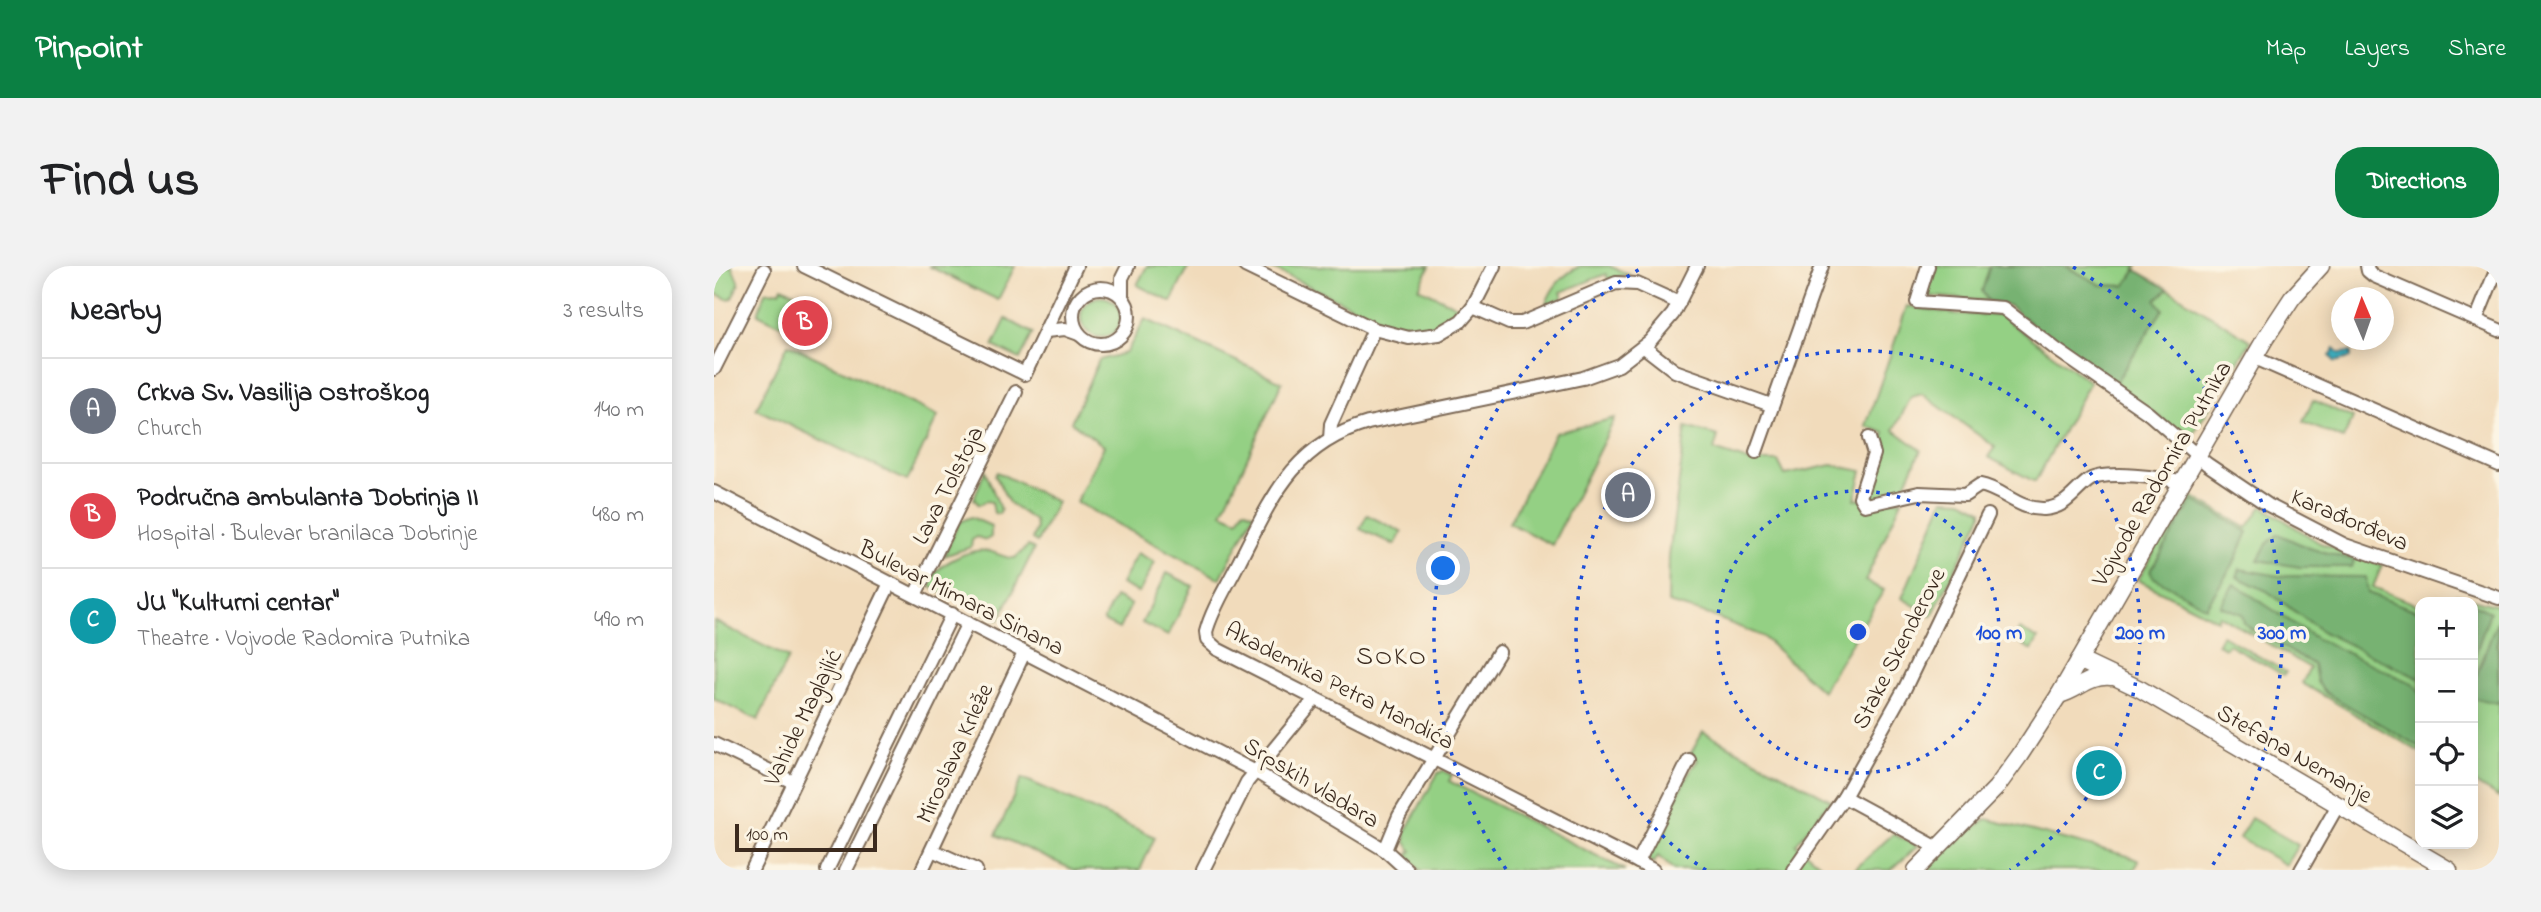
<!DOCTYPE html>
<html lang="en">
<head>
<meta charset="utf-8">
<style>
	body { margin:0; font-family:"Indie Flower",sans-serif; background:#f2f2f2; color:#202124 }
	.controls { position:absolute; right:21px; bottom:21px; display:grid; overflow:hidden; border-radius:14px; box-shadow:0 4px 18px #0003 }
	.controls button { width:63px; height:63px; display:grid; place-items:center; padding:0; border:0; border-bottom:2px solid #e0e0e0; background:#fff; color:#202124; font:35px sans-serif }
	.compass { position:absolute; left:1617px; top:21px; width:63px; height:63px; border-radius:50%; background:#fff; box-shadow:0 4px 18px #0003; rotate:358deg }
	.scale { position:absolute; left:21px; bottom:18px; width:142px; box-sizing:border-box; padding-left:7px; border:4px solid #3b2a1e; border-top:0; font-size:19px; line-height:24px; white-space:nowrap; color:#3b2a1e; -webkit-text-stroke:5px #fcf5e5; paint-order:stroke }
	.you { position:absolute; left:730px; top:303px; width:24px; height:24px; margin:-18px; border:5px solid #fff; border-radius:50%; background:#1a73e8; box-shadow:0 0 0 10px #1a73e833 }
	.badge { display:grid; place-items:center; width:46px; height:46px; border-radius:50%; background:#0b8043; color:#fff; font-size:23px; font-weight:700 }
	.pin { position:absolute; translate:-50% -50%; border:4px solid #fff; box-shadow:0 2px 7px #0006 }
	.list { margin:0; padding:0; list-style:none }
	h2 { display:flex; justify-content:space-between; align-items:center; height:91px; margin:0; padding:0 28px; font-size:30px }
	h2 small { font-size:23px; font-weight:400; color:#757577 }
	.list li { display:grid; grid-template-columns:46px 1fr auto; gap:21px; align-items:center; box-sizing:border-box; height:105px; padding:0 28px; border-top:2px solid #e0e0e0 }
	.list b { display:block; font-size:26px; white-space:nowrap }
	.list p { margin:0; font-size:23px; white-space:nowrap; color:#757577 }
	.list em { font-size:23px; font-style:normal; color:#757577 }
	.icon { flex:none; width:38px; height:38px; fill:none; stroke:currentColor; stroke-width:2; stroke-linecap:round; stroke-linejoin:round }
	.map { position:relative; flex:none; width:1785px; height:604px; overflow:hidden; border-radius:28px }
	header { display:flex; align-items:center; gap:42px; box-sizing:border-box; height:98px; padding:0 35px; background:#0b8043; color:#fff }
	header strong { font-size:33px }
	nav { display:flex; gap:38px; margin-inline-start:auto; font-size:24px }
	.intro { display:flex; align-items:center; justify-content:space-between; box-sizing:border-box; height:168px; padding:0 42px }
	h1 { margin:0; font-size:49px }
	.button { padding:18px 32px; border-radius:28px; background:#0b8043; color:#fff; font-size:24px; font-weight:700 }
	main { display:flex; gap:42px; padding:0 42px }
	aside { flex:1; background:#fff; border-radius:28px; box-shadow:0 4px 18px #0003 }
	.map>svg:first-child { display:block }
	.green { fill:#94d084; stroke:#687d51; stroke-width:2 }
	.forest { fill:#77b272; stroke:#596e48; stroke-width:2 }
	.water { fill:#3dabbb; stroke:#3c6a6c; stroke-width:2 }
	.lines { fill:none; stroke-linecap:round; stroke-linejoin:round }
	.minor-casing { stroke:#7b6855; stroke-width:16 }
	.major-casing { stroke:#7b6855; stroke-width:19 }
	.minor { stroke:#fff; stroke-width:12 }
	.major { stroke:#fff; stroke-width:16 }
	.ring { fill:none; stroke:#1d4ed8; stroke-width:3.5; stroke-dasharray:3.5 7 }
	.labels { text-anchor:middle; stroke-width:7; stroke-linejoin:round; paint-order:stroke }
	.street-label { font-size:24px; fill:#3b2a1e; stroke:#fcf5e5 }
	.neighbourhood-label { font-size:26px; letter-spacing:2px; fill:#3b2a1e; stroke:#fcf5e5 }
	.centre { fill:#1d4ed8; stroke:#fcf5e5; stroke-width:3.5 }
	.ring-label { font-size:21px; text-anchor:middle; font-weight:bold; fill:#1d4ed8; stroke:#fcf5e5; stroke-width:7; stroke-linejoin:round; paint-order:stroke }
</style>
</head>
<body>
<header>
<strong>Pinpoint</strong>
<nav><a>Map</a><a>Layers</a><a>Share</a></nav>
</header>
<div class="intro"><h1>Find us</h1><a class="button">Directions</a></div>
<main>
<aside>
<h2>Nearby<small>3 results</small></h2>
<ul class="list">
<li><span class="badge" style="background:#6b7280">A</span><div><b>Crkva Sv. Vasilija Ostroškog</b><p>Church</p></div><em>140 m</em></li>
<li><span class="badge" style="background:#e0444e">B</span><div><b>Područna ambulanta Dobrinja II</b><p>Hospital · Bulevar branilaca Dobrinje</p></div><em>480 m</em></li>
<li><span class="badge" style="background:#0f9aa8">C</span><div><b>JU &quot;Kulturni centar&quot;</b><p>Theatre · Vojvode Radomira Putnika</p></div><em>490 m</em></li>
</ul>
</aside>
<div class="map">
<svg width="1785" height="604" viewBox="0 0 1785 604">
	<rect width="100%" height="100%" fill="#fcf5e5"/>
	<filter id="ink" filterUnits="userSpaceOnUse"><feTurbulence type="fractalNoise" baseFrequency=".0143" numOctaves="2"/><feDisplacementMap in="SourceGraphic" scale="14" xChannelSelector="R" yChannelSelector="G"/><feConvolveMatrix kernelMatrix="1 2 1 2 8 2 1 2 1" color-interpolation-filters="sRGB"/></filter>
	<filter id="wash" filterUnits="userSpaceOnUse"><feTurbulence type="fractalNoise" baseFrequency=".00686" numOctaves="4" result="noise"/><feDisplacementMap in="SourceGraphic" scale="28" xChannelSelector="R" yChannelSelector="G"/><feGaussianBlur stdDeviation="1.57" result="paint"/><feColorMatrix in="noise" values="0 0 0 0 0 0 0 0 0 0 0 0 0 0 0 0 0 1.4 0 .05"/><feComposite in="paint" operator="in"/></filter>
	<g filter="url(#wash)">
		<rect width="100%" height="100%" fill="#f1dbbb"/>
		<g class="green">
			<path d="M0,0h18l7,17 -7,15 -5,1 -13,-6z"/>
			<path d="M214,0h87l-17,34z"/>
			<path d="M433,0h42l-18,36 -34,-17z"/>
			<path d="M553,0h163l-11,22 44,21c-10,22 -43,23 -64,20z"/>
			<path d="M866,0h29l20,8 -21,5 -2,-5 -45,18 2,6 -17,6c6,-18 17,-29 34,-38z"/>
			<path d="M1222,0h54l-8,25 6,10 -61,-5z"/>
			<path d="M1351,0h73l-13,20 -24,-1z"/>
			<path d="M68,21l19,9 2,5 -12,24 -6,2 -27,-13 7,-22 15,-1z"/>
			<path d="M1454,23l83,52 -60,96 -4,2 -72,-56 48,-74 -7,-9z"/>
			<circle cx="387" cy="51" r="20"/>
			<path d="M1193,40l48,8 45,1 90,67 -55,100 -47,-25 7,-10 -73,-53 -11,3 -17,33 27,20 -19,41 -29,10 -10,-5 22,-63 -19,-7z"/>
			<path d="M292,53l27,14 -13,26 -27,-13z"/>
			<path d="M431,53l137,63 -60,131 16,7 6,-11 10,5 -34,65 -144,-77 28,-56 -33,-24 28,-62 27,-7z"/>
			<path d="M74,78l150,72 -31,65 -151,-72z"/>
			<path d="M1599,134l40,18 -10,21 -40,-17z"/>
			<path d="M901,152l-63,127 -43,-22 46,-90z"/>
			<path d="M972,161l32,9 -4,14 34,11h30l7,14 47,-10 30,6 -7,28 47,1 -37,81 19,9 -62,101 -60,-55 -52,-21 -42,-12 1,-46z"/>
			<path d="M271,204l16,41 -2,3 -5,-1 -2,-11 -6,-1 -7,4 -5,-6z"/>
			<path d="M283,206l60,30 -20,40 -5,-3 4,-10 -1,-8 -26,-18 -14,-28z"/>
			<path d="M1474,228l59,34 15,-22 58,37 62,22 -9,22 47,19v146l-118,-69 8,-15 -91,-53 -2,5 -79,-40z"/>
			<path d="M1230,233l18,1 20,10v5l-50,101 -30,-18z"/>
			<path d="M653,249l35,17 -7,13 -35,-16z"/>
			<path d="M257,251l20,9v11l-5,3 -9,-3 -5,3 -1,7 -27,9 15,-34z"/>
			<path d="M314,280l6,3 -35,71 -68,-33 -2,-5c7,-17 40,-34 58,-31 10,1 18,8 28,7z"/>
			<path d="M423,287l18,9 -16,31 -18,-9z"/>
			<path d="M453,307l26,13 -25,50 -26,-13z"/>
			<path d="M1742,329l43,11v192l-26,-16v-180h-20z"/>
			<path d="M401,331l16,8 -12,24 -16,-8z"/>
			<path d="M0,355l74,37 -30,62 -44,-21z"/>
			<path d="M1306,363l18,10 -6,11 -18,-10z"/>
			<path d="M1508,369l64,37 -2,3 -56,-31 -3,4 -8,-4z"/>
			<path d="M989,466l128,68 -35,44 31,26h-153l-16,-14 -4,7 -9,-5 46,-89 7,-9 -8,-5z"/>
			<path d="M729,505l9,4 -3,6 176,89h-205l-12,-15 4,-4 -6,-8 -1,-11 33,-59z"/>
			<path d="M308,512l133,59 -15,33h-66l-78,-35z"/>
			<path d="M1537,552l47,27 -12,20 -47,-27z"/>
			<path d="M1273,553l141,37 11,5 -5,9h-207l39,-37z"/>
			<path d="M1179,568l25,12 -27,24h-37z"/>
		</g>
		<g class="forest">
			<path d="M1276,0h75l36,19 24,1 11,-16 32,19 -12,11 7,9 -48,74 -66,-43 -39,-34 -22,-5 -6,-10z"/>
			<path d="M1479,234l55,32 -14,31 -28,44 -53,-30 -3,-6z"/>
			<path d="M1564,268l31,14 45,12 -2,7h-52l-42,-7 9,-16z"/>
			<path d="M1526,303l39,7 87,1 2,16 52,19v67l-97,-47 -56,-41 -30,-14z"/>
			<path d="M1520,318l83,55 96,45 7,8v55l-94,-54 -9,-11 -3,-17 -64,-37 -6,-5 -2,-9 -22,-8z"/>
			<path d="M1759,338l17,8 -17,48z"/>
			<path d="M1783,355l2,81 -2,1 -24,-5v-14z"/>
		</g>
		<path class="water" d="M1621,82l5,5 11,-1v6l-16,4 -5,-6z"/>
	</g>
	<g filter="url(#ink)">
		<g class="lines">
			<g class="minor-casing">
				<g id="minor">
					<path d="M90,0l221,108 51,-108"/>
					<path d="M531,0l129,63 35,9 30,-4 22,-13 12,-14 21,-41"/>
					<path d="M1214,0l-11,36 86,6 54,42 91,63 59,51 61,41 77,40 154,53"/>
					<path d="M1653,0l1,5 6,5 125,54"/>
					<circle cx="387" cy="50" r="28"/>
					<path d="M408,31v-19l6,-12"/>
					<path d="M759,41l36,16h13l94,-40 21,1 42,19"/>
					<path d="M1762,54l22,-54"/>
					<path d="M332,65l19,-2 14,5"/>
					<path d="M930,81l31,24 96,34"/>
					<path d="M1541,92l244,107"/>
					<path d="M0,103l50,-99"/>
					<path d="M1155,172l5,16 -14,43 5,8 54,-12 46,2 15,-10c23,4 38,25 64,24 23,-2 28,-16 44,-28 15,-12 77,-3 95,2"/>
					<path d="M616,173l1,-15 43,-95"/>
					<path d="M1042,186l66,-186"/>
					<path d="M0,226l542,280 129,78 22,20"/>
					<path d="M201,329l101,-203"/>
					<path d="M0,478l79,38"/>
					<path d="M975,494l-51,102 -421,-213 -10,-9 -1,-8c6,-23 21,-46 32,-68 33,-64 54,-119 130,-141l215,-45 36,-13 31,-24 23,-27 24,-48"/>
					<path d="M1130,531l94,51"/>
					<path d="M218,584l44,20"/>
					<path d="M671,584l14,-34 100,-164"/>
					<path d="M924,596l15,8"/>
					<path d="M38,604l138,-287"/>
					<path d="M113,604l125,-256"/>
					<path d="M132,604l122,-247"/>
					<path d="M208,604l102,-217"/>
					<path d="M489,604l44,-88 68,-83"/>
					<path d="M1079,604l51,-73 61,-109 83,-173"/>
					<path d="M1587,604l37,-65"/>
				</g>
			</g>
			<g class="major-casing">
				<g id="major">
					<path d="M1365,394l61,29 309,181"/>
					<path d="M1345,429c20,-5 29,-20 52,-18"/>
					<path d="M1202,604l80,-82 24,-33 39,-60 206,-356 27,-41 29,-32"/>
				</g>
			</g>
			<use href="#minor" class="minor"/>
			<use href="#major" class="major"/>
		</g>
	</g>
	<g class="ring">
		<circle cx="1144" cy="366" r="141"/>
		<path d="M992 604A282 282 0 1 1 1296 604"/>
		<path d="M792 603A424 424 0 0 1 929 1M1359 1A424 424 0 0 1 1496 603"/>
	</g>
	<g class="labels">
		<g class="street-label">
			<text transform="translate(1447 207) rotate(-60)" y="8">Vojvode Radomira Putnika</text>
			<text transform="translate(233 219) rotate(-63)" y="8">Lava Tolstoja</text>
			<text transform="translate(1636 253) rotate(23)" y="8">Karađorđeva</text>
			<text transform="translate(248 331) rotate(27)" y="8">Bulevar Mimara Sinana</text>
			<text transform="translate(1184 382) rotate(-63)" y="8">Stake Skenderove</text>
			<text transform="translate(626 419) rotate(27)" y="8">Akademika Petra Mandića</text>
			<text transform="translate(88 451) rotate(-64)" y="8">Vahide Maglajlić</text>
			<text transform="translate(240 487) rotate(-65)" y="8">Miroslava Krleže</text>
			<text transform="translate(1581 487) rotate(30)" y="8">Stefana Nemanje</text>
			<text transform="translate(598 516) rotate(31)" y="8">Srpskih vladara</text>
		</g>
		<g class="neighbourhood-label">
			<text x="678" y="398">SOKO</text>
		</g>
	</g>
	<circle cx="1144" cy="366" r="10" class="centre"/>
	<g class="ring-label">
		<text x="1285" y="373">100 m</text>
		<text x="1426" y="373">200 m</text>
		<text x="1568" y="373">300 m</text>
	</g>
</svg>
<div class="controls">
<button>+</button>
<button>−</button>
<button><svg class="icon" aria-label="locate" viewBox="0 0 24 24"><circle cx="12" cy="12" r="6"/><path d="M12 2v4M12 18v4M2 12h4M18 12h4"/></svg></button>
<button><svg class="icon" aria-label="layers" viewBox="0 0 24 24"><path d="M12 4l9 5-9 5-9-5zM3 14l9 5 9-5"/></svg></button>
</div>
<svg class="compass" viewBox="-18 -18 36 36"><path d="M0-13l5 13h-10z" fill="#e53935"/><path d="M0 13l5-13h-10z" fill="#757577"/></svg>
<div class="scale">100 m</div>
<div class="you"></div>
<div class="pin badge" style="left:914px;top:229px;background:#6b7280">A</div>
<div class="pin badge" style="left:91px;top:57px;background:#e0444e">B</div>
<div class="pin badge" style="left:1385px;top:507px;background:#0f9aa8">C</div>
</div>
</main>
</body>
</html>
